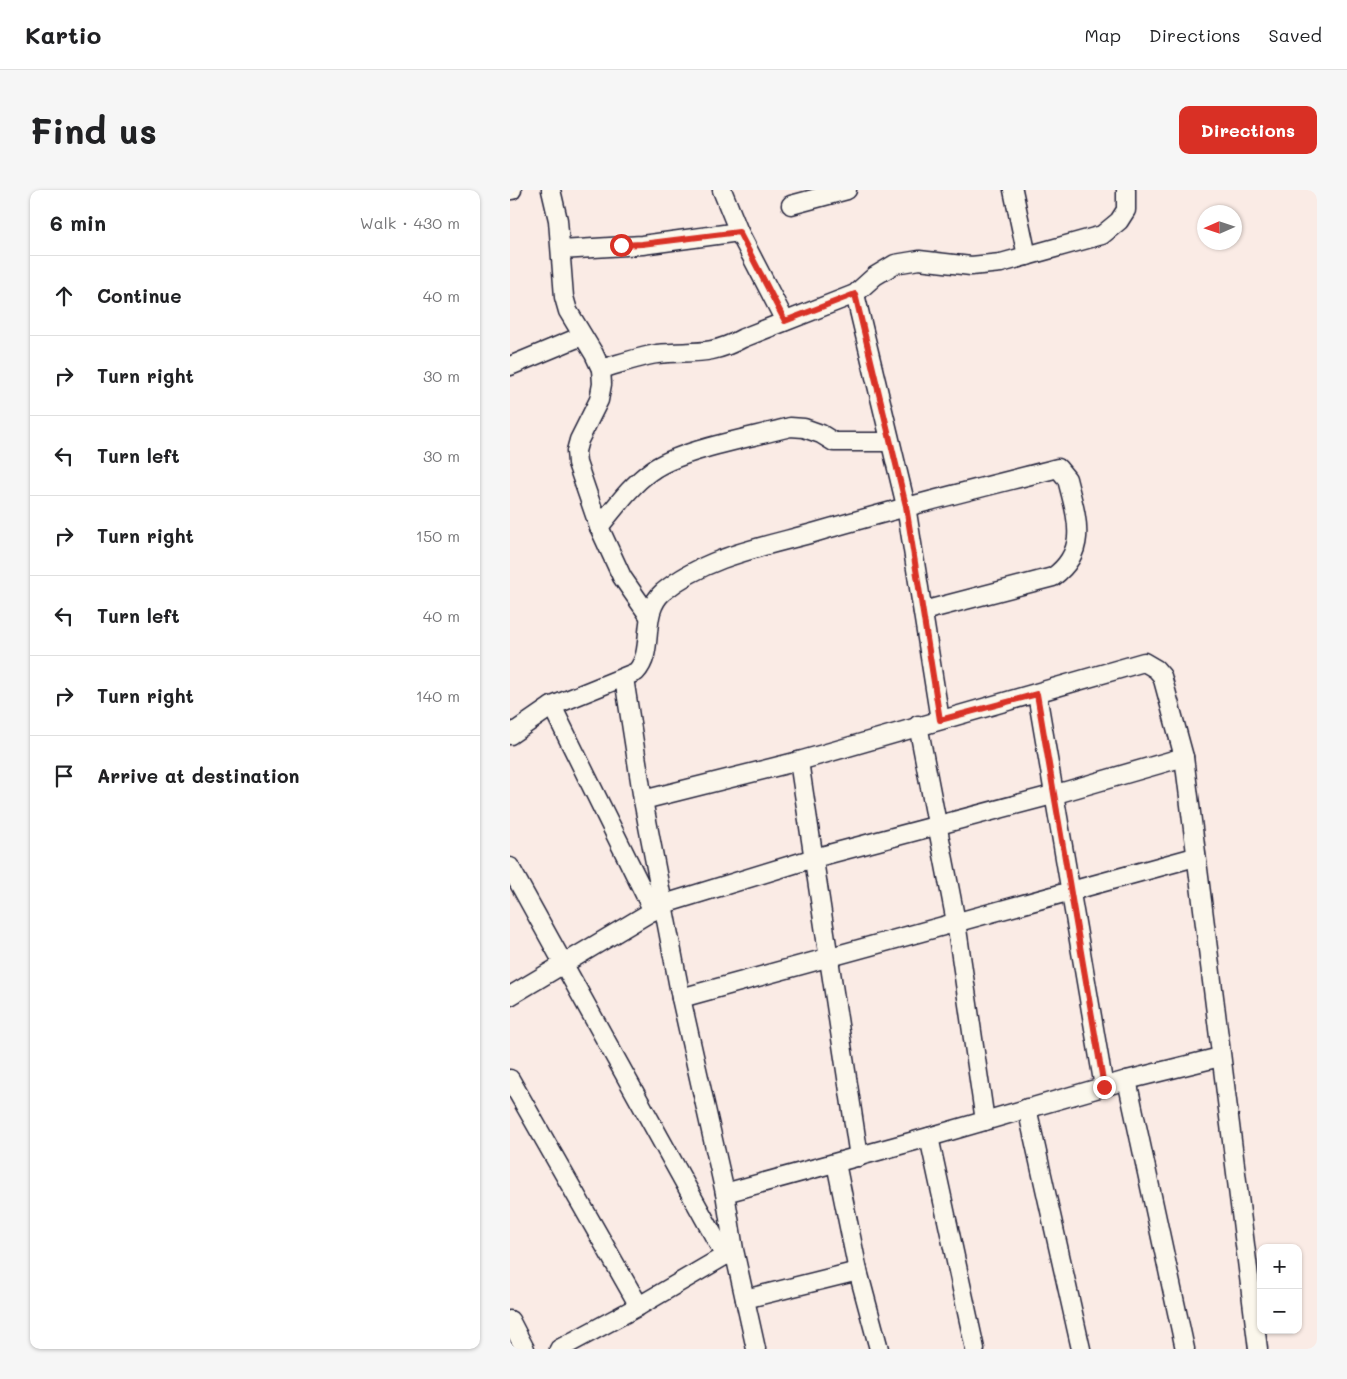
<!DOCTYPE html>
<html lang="en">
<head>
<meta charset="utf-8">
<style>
	body { margin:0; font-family:Mali,sans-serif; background:#f6f6f6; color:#202124 }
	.controls { position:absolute; right:15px; bottom:15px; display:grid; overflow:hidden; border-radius:10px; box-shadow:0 1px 4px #0004 }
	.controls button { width:45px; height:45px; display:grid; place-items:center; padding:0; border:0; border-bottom:1px solid #e0e0e0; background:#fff; color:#202124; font:25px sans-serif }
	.compass { position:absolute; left:687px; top:15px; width:45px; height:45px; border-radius:50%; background:#fff; box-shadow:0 1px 4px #0004; rotate:267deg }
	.stop { position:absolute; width:15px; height:15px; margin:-11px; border:4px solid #d93025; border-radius:50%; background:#fff }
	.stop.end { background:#d93025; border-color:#fff; box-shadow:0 1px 5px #0008 }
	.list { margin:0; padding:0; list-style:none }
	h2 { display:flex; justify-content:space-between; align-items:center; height:65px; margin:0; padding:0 20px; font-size:21px }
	h2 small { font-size:16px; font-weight:400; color:#757577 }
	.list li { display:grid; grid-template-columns:32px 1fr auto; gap:15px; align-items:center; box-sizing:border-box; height:80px; padding:0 20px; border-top:1px solid #e0e0e0 }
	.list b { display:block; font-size:19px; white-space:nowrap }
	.list em { font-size:16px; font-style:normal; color:#757577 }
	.icon { flex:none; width:28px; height:28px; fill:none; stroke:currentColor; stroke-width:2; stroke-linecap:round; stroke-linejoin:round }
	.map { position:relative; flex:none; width:807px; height:1159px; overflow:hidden; border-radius:10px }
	header { display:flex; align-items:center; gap:30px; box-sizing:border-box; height:70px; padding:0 25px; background:#fff; border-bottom:1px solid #e0e0e0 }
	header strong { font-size:24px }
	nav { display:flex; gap:28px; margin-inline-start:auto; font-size:18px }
	.intro { display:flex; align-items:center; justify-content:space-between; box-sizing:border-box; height:120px; padding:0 30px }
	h1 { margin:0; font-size:35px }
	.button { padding:12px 22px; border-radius:10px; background:#d93025; color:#fff; font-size:18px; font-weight:700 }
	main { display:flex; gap:30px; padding:0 30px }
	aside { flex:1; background:#fff; border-radius:10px; box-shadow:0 1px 4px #0004 }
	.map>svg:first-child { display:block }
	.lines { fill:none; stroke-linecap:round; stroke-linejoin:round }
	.street-casing { stroke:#22223b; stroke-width:21 }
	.street { stroke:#fbf7ec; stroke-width:18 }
	.route { stroke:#d93025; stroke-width:6 }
</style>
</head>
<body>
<header>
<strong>Kartio</strong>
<nav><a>Map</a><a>Directions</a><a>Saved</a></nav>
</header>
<div class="intro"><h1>Find us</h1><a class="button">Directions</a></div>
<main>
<aside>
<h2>6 min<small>Walk · 430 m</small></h2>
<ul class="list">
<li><svg class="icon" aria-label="ahead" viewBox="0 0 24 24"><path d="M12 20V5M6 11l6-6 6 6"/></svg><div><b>Continue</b></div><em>40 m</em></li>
<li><svg class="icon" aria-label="right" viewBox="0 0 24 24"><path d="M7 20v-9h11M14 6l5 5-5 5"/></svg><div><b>Turn right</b></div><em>30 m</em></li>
<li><svg class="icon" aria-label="left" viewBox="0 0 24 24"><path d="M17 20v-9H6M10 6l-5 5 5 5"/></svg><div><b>Turn left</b></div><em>30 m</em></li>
<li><svg class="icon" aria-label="right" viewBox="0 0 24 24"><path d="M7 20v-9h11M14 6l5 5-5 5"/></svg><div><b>Turn right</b></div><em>150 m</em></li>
<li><svg class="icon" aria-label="left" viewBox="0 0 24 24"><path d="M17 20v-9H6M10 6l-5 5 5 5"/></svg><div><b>Turn left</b></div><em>40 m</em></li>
<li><svg class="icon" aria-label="right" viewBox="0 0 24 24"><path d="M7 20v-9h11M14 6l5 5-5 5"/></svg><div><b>Turn right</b></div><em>140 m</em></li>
<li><svg class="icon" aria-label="arrive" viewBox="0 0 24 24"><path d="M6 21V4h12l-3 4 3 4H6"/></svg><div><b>Arrive at destination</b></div></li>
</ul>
</aside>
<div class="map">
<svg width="807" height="1159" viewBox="0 0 807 1159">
	<rect width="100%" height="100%" fill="#faebe5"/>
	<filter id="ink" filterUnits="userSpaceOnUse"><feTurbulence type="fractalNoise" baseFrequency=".02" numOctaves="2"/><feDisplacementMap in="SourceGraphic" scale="10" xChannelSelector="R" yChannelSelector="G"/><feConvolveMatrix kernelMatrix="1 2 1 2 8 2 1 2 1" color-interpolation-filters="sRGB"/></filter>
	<g filter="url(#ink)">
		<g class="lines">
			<g class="street-casing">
				<g id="street">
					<path d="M0,0h2"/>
					<path d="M41,0l7,30 6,77 4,14 26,43 7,15 1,15 -3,16 -20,40 -3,11 1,12 22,64 23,50 27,39"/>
					<path d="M212,0l17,42 46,89"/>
					<path d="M503,0l14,66"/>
					<path d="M281,15l56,-15"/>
					<path d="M51,60l81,-5 97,-13"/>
					<path d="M345,104l51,212 34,214"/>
					<path d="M0,176l72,-30"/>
					<path d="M91,179c18,-5 37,-12 56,-15 35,-4 52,3 86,-16l112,-44 20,-18 20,-12 24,-4 52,6 30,-3 101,-28 17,-14 7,-11v-20"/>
					<path d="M89,337c16,-19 31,-41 52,-56 28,-21 103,-34 139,-44l14,1 17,6 13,8h56"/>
					<path d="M114,488l19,122 38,198 44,195 9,57 22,99"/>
					<path d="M527,504l67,393"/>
					<path d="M42,516l101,205"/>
					<path d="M408,535l38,197 29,199"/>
					<path d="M0,545l42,-29 84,-34c20,-21 3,-59 27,-80 42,-35 99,-45 150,-59 81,-24 163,-44 245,-65l9,11c9,37 23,71 -14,98l-130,34"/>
					<path d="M289,571l60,396"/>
					<path d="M133,610l156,-39 345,-99 12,7 6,7 22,81 74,592"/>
					<path d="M0,677l215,389"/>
					<path d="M0,806l154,-92 150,-46 242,-64 128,-37"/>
					<path d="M171,808l514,-141"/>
					<path d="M0,889l129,227"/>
					<path d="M617,890l58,269"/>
					<path d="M517,918l54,241"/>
					<path d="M419,947l46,212"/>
					<path d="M326,973l22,108 21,78"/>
					<path d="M215,1003l204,-56 198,-57 93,-23"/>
					<path d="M235,1109l113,-28"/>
					<path d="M0,1130l15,29"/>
					<path d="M49,1159l80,-43 94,-55"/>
				</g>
			</g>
			<use href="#street" class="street"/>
		</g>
	</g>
	<g class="lines" filter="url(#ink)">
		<path class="route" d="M111,55l21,-1 97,-12 46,89 70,-27 51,212 34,214 97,-26 67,393"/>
	</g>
</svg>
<div class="controls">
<button>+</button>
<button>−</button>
</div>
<svg class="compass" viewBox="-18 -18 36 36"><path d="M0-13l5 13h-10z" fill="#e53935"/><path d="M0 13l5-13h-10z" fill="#757577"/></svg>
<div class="stop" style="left:111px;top:55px"></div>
<div class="stop end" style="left:594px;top:897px"></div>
</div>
</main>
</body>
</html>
